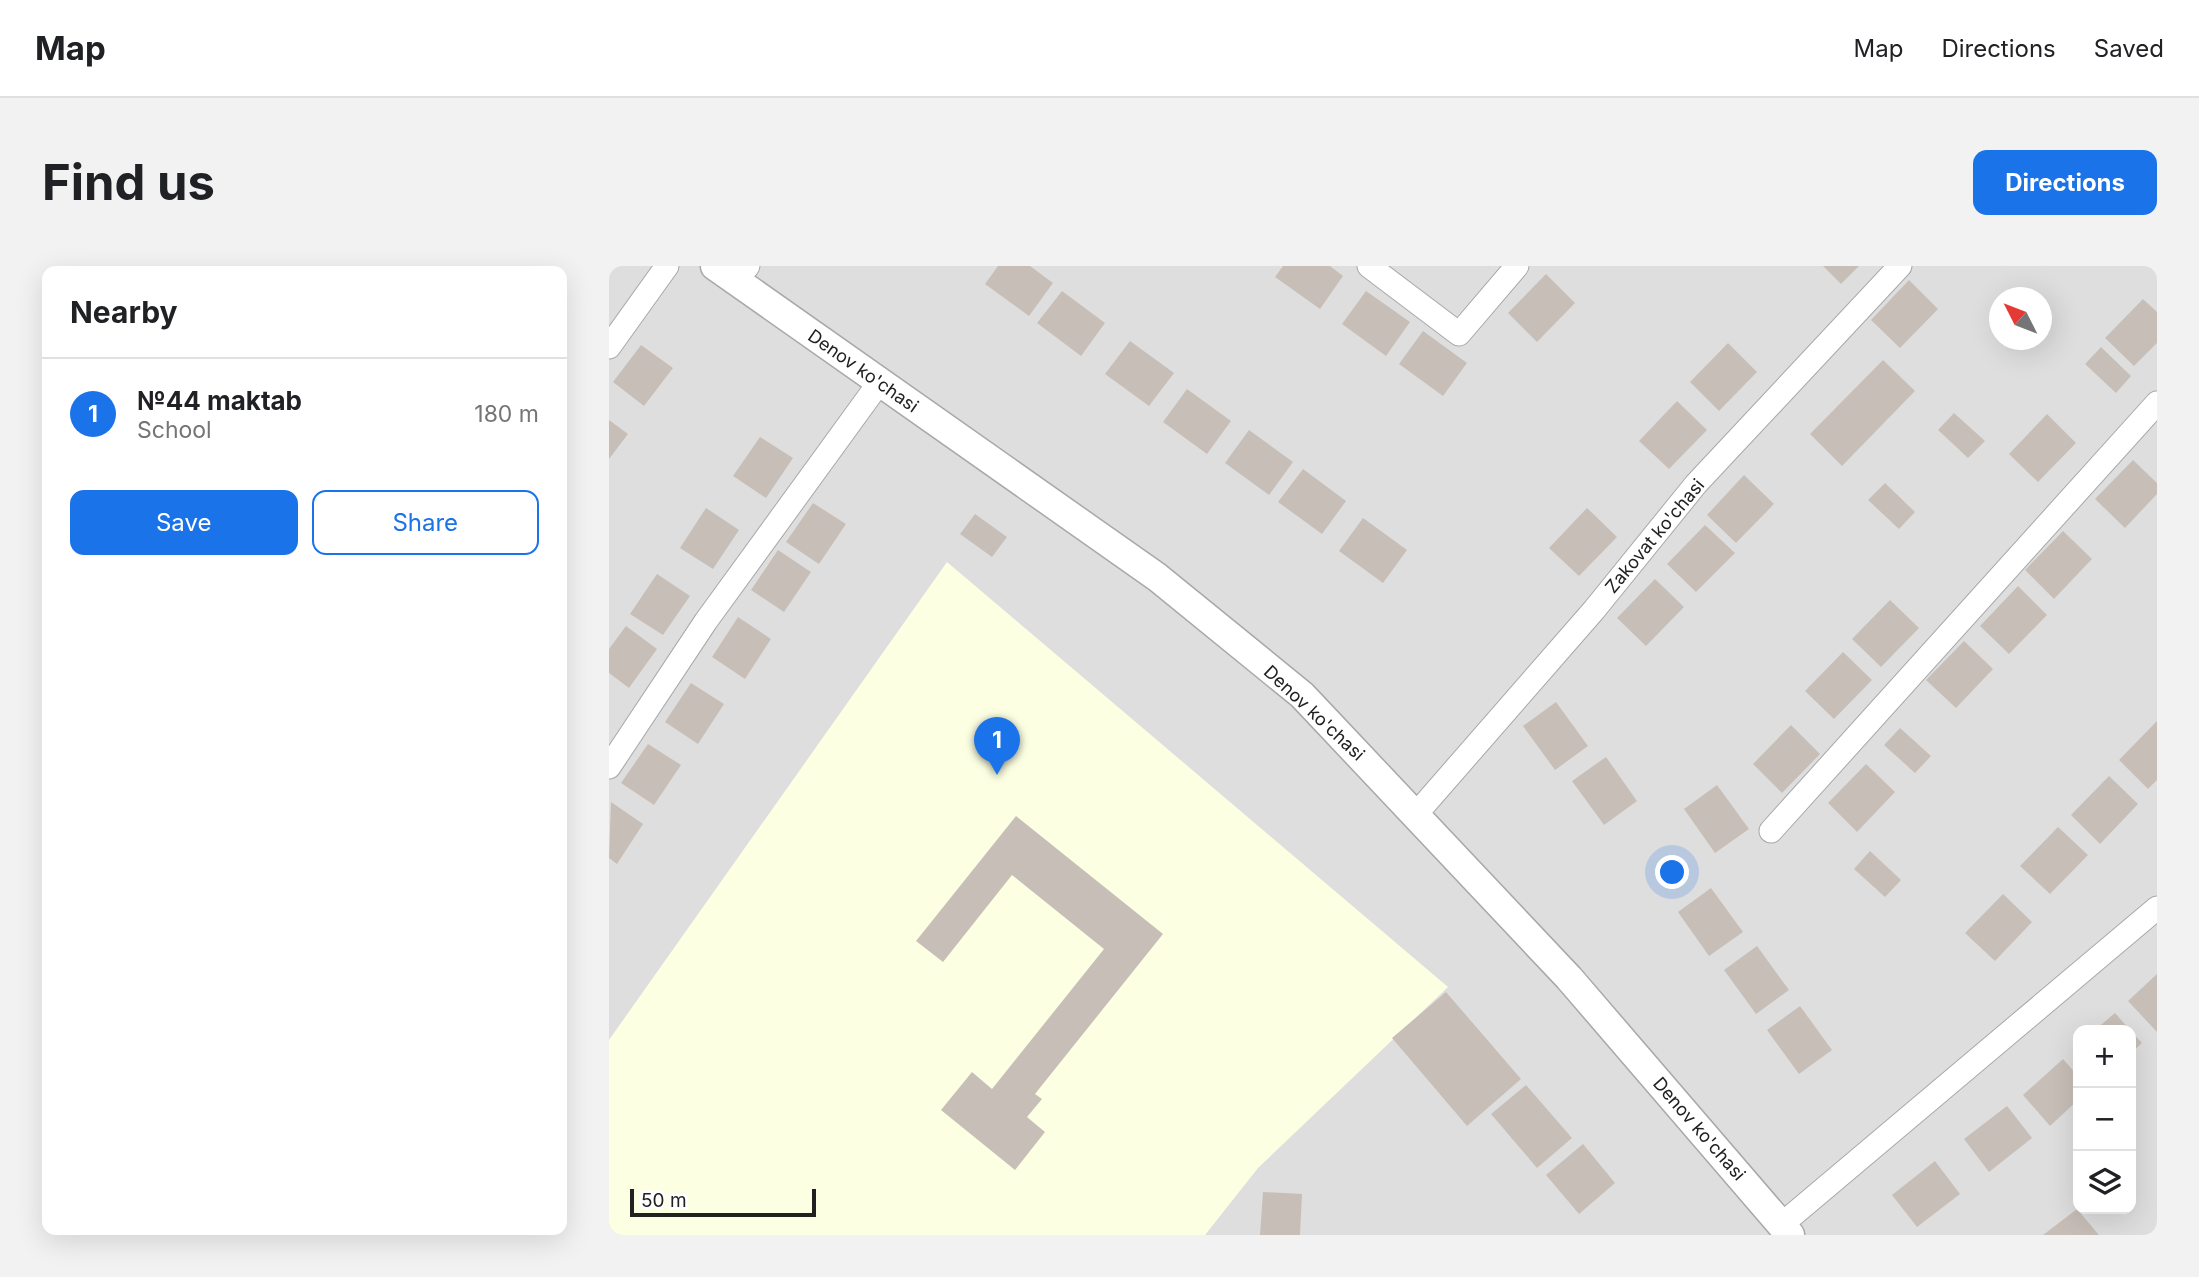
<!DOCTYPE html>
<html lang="en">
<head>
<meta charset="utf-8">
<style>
	body { margin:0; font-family:Inter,sans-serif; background:#f2f2f2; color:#202124 }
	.controls { position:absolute; right:21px; bottom:21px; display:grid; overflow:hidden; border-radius:14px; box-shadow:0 7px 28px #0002 }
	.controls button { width:63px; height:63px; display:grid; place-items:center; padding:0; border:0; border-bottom:2px solid #e0e0e0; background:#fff; color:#202124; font:35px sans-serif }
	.compass { position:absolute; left:1380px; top:21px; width:63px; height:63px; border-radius:50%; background:#fff; box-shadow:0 7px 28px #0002; rotate:312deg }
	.scale { position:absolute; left:21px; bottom:18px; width:186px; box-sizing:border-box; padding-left:7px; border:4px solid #212121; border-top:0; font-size:19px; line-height:24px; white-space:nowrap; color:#212121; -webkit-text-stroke:5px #fff; paint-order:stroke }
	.you { position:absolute; left:1064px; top:607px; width:24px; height:24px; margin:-18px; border:5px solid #fff; border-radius:50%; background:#1a73e8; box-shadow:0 0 0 10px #1a73e833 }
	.badge { display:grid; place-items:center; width:46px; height:46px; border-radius:50%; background:#1a73e8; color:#fff; font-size:23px; font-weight:700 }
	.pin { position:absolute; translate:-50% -58px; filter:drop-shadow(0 2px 4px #0008) }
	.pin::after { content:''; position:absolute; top:37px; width:24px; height:21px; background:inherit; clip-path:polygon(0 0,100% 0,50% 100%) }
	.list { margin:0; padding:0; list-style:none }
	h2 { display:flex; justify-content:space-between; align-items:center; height:91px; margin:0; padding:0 28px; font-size:30px }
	h2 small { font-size:23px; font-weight:400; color:#757577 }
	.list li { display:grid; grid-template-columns:46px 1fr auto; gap:21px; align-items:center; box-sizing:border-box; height:112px; padding:0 28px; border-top:2px solid #e0e0e0 }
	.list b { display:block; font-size:26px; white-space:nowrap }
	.list p { margin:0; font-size:23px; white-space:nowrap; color:#757577 }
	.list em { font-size:23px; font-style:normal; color:#757577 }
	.actions { display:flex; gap:14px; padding:21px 28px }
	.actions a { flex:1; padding:16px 0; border:2px solid #1a73e8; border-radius:14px; text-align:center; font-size:24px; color:#1a73e8 }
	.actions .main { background:#1a73e8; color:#fff }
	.icon { flex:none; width:38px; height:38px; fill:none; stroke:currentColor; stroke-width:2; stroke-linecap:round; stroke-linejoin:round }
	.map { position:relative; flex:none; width:1548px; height:969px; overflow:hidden; border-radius:14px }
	header { display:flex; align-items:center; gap:42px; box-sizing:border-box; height:98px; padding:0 35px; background:#fff; border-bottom:2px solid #e0e0e0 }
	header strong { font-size:33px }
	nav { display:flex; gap:38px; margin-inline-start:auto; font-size:24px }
	.intro { display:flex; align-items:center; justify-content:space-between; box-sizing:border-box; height:168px; padding:0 42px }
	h1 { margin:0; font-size:49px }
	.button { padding:18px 32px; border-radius:14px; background:#1a73e8; color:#fff; font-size:24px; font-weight:700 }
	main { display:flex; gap:42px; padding:0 42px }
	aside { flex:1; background:#fff; border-radius:14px; box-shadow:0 7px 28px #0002 }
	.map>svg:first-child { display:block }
	.residential { fill:#dfdede; fill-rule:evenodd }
	.education { fill:#fdffe3 }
	.building { fill:#c7bfb7 }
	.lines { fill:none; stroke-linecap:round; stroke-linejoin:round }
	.minor-casing { stroke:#a8a8a8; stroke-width:25 }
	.tertiary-casing { stroke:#a8a8a8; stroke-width:31 }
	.minor { stroke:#fff; stroke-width:23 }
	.tertiary { stroke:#fff; stroke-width:28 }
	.labels { text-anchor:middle; stroke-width:5; stroke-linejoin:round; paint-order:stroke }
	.street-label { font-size:18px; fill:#212121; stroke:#fff }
</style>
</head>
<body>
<header>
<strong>Map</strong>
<nav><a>Map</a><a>Directions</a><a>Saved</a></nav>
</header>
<div class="intro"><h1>Find us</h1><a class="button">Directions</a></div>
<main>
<aside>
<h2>Nearby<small></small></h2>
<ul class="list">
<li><span class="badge">1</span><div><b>№44 maktab</b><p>School</p></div><em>180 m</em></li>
</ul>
<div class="actions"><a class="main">Save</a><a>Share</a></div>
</aside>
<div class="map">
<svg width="1548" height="969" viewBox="0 0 1548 969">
	<rect width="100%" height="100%" fill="#f2efe8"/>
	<path class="residential" d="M0,0h1548v969h-1548zM1391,32h42v42h-42zM1469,764h53v179h-53z"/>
	<path class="education" d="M338,296l501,425 -190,181 -53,67h-596v-195z"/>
	<g class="building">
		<path d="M389,0h32l23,17 -24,33 -44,-32z"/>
		<path d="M674,0h47l13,10 -23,33 -45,-32z"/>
		<path d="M1214,0h36l-18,18z"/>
		<path d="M937,8l29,29 -38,39 -29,-29z"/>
		<path d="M1300,14l29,29 -38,39 -29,-28z"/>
		<path d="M453,25l43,32 -24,33 -44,-33z"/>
		<path d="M757,25l44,31 -24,34 -44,-32z"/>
		<path d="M1534,33l14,13v31l-23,23 -29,-28z"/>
		<path d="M814,65l44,32 -24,33 -44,-32z"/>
		<path d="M521,75l44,32 -25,33 -44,-32z"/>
		<path d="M1119,77l29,29 -38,39 -29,-29z"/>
		<path d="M32,79l32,23 -29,38 -31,-24z"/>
		<path d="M1492,81l30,29 -15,17 -31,-29z"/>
		<path d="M1274,94l32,31 -73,75 -32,-32z"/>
		<path d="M578,123l44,32 -24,33 -44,-32z"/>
		<path d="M1068,135l30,29 -38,39 -30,-28z"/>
		<path d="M1345,147l31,28 -17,17 -30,-28z"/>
		<path d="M1438,148l29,29 -38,39 -29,-28z"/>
		<path d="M0,154l19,14 -19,25z"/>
		<path d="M640,164l44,32 -24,33 -44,-32z"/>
		<path d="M151,171l33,21 -27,40 -33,-22z"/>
		<path d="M1524,194l24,23v11l-32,34 -30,-29z"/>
		<path d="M694,203l43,32 -24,33 -44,-32z"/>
		<path d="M1135,209l30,29 -38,39 -29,-28z"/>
		<path d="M1276,217l30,29 -16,17 -31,-29z"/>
		<path d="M204,237l33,21 -27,40 -33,-22z"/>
		<path d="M97,242l33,22 -26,39 -33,-21z"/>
		<path d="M978,242l30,29 -38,39 -30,-28z"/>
		<path d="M366,248l32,23 -15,20 -32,-23z"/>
		<path d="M754,252l44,32 -24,33 -44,-32z"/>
		<path d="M1096,259l30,28 -39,39 -29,-28z"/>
		<path d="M1454,265l29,28 -38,40 -29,-29z"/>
		<path d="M169,284l33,22 -27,40 -33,-22z"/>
		<path d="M48,308l33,22 -27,39 -33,-21z"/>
		<path d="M1046,313l29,28 -38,39 -29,-28z"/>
		<path d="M1409,320l29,29 -38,39 -29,-28z"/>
		<path d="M1281,334l29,28 -38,39 -29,-28z"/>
		<path d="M129,351l33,22 -26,40 -33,-22z"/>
		<path d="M17,360l31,23 -28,39 -20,-15v-24z"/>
		<path d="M1355,375l29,28 -37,39 -30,-28z"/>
		<path d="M1234,386l29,28 -38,39 -29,-28z"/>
		<path d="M82,417l33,21 -26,40 -33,-22z"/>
		<path d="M947,436l32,44 -33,24 -32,-44z"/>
		<path d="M1548,455v59l-9,9 -29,-29z"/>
		<path d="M1182,459l29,29 -38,39 -29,-29z"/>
		<path d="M1291,462l31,28 -16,17 -31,-28z"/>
		<path d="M39,478l33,21 -27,40 -33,-22z"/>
		<path d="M997,491l31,44 -33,24 -32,-44z"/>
		<path d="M1257,498l29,28 -38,40 -29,-29z"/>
		<path d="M1500,510l29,28 -38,40 -29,-29z"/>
		<path d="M1108,519l32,44 -34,24 -31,-44z"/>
		<path d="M2,536l32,22 -26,40 -8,-6z"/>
		<path d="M407,550l147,118 -128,160 7,5 -15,18 18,15 -30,38 -74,-60 31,-38 20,17 112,-140 -92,-74 -69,87 -27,-21z"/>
		<path d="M1449,561l30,28 -38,39 -30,-28z"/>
		<path d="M1261,585l31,29 -16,17 -31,-28z"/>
		<path d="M1102,622l32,44 -34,24 -31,-44z"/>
		<path d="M1394,628l29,28 -37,39 -30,-28z"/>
		<path d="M1148,680l32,44 -33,24 -32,-44z"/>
		<path d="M1548,708v58l-29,-31z"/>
		<path d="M837,726l75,87 -54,47 -75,-88z"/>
		<path d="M1191,740l32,44 -33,24 -32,-44z"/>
		<path d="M1506,747l15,17h-35z"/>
		<path d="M1522,765l11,12 -11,10z"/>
		<path d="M1454,793l15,17v24l-28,26 -27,-31z"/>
		<path d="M917,819l46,53 -35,30 -46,-54z"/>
		<path d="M1398,840l25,32 -43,34 -25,-33z"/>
		<path d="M974,878l32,39 -36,31 -33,-39z"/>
		<path d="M1326,895l25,33 -43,33 -25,-32z"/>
		<path d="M654,926l39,2 -2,41h-40z"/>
		<path d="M1468,943l22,26h-56z"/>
	</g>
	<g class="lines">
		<g class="minor-casing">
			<g id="minor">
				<path d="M760,0l90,68 58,-68"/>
				<path d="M127,14l12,-14"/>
				<path d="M0,81l58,-81"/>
				<path d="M0,501l97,-146 173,-238"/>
				<path d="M808,547l177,-203 102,-126 204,-218"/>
				<path d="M1162,565l386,-428"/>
				<path d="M1172,959l376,-317"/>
			</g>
		</g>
		<g class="tertiary-casing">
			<path id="tertiary" d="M106,0l442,311 145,118 267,283 221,257"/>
		</g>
		<use href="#minor" class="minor"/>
		<use href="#tertiary" class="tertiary"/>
	</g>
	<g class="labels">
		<g class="street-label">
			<text transform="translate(254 105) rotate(35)" y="6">Denov ko'chasi</text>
			<text transform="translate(1046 270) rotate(-50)" y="6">Zakovat ko'chasi</text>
			<text transform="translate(705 447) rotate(43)" y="6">Denov ko'chasi</text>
			<text transform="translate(1090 863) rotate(49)" y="6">Denov ko'chasi</text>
		</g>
	</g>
</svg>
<div class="controls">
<button>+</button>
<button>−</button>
<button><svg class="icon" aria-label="layers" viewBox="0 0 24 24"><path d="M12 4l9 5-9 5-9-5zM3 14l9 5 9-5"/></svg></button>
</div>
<svg class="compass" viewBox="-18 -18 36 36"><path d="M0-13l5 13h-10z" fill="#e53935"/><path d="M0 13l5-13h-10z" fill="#757577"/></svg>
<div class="scale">50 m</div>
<div class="you"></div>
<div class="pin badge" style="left:388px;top:509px">1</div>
</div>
</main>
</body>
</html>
